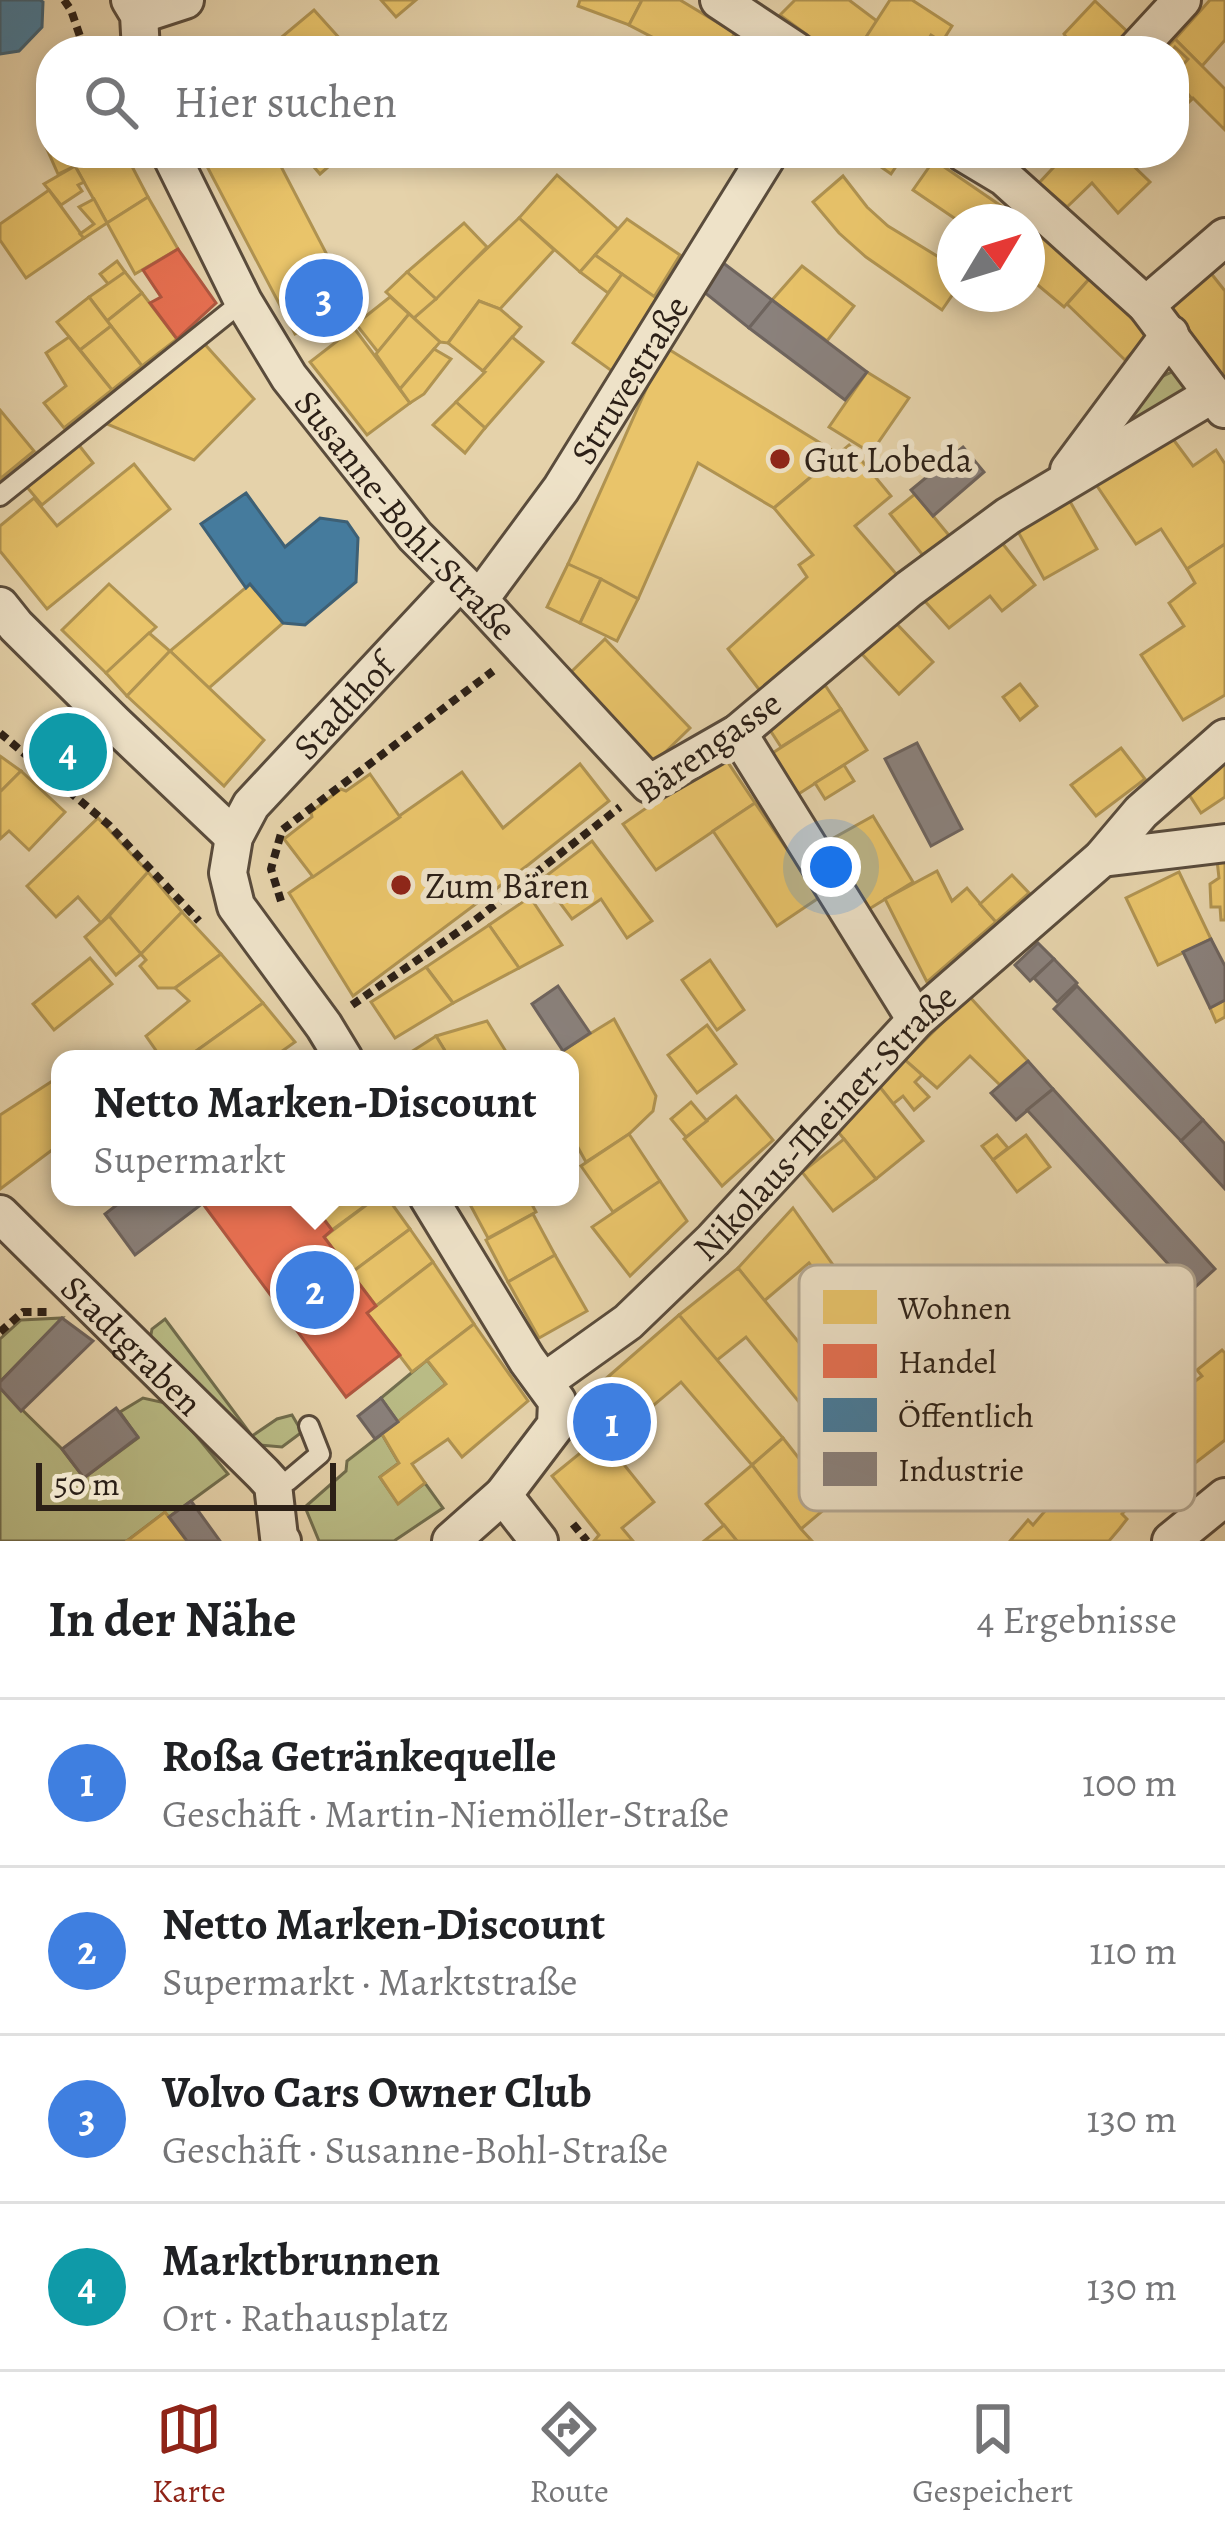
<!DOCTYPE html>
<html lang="de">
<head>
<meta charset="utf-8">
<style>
	body { margin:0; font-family:Alegreya,serif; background:#f6f6f6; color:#202124 }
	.compass { position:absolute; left:937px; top:204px; width:108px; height:108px; border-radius:50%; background:#fff; box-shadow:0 6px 18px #0003; rotate:52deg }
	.scale { position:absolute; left:36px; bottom:30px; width:300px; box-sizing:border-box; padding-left:12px; border:6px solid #2c2017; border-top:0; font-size:33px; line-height:42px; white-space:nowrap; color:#2c2017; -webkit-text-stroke:9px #eee2c8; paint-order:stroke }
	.you { position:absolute; left:831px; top:867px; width:42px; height:42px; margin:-30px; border:9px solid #fff; border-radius:50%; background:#1a73e8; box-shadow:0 0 0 18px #1a73e833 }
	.badge { display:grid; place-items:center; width:78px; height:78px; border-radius:50%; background:#8f2418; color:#fff; font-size:39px; font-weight:700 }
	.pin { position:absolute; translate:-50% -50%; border:6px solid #fff; box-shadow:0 3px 12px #0006 }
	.popup { position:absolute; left:51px; top:1050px; width:528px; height:156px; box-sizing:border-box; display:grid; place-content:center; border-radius:24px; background:#fff; filter:drop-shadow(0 3px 9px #0005); font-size:39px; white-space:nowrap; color:#757577 }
	.popup b { font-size:45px; color:#202124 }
	.popup::after { content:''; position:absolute; left:50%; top:100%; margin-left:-24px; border:24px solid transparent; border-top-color:#fff }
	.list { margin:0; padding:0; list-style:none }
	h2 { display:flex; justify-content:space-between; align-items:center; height:156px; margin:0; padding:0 48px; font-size:51px }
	h2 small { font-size:39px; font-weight:400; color:#757577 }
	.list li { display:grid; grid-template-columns:78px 1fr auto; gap:36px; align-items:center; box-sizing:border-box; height:168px; padding:0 48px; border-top:3px solid #e0e0e0 }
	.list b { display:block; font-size:45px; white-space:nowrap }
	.list p { margin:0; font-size:39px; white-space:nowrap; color:#757577 }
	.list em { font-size:39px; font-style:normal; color:#757577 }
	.icon { flex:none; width:66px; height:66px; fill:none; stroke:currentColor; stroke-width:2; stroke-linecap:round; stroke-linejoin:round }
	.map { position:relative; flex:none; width:1225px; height:1541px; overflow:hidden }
	.search { position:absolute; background:#fff; box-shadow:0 6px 18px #0003; left:36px; right:36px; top:36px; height:132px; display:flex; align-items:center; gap:30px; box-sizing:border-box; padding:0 42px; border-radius:48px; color:#757577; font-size:45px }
	.sheet { height:828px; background:#fff }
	nav { display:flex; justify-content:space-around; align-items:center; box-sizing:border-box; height:168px; border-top:3px solid #e0e0e0; background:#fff; font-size:33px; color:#757577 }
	nav a { display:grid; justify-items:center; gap:6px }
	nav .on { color:#8f2418 }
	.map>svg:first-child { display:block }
	.green { fill:#b9bb85; stroke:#726e4e; stroke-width:3 }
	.homes { fill:#e9c46a; stroke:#b09351; stroke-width:3 }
	.shops { fill:#e76f51; stroke:#af5740; stroke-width:3 }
	.public { fill:#457b9d; stroke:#3e6075; stroke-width:3 }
	.industry { fill:#8a817c; stroke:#6e645e; stroke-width:3 }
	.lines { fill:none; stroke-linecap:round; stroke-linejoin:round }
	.service-casing { stroke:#5a4c3c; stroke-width:24 }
	.minor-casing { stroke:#5a4c3c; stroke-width:42 }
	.path { stroke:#2c2017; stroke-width:8; stroke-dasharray:9 6; stroke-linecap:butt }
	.service { stroke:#eee2c8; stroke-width:18 }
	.minor { stroke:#eee2c8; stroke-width:36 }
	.poi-dot { fill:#8f2418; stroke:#eee2c8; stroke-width:4.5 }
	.labels { text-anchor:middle; stroke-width:12; stroke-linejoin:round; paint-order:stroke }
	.street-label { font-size:36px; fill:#2c2017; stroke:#eee2c8 }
	.poi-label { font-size:36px; fill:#2c2017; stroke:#eee2c8; text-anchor:start }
	.key { fill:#eee2c8; stroke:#b4a893; stroke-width:3 }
	.key-label { font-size:33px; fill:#2c2017 }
</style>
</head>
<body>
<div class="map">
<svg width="1225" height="1541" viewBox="0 0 1225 1541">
	<rect width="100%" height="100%" fill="#e5d2aa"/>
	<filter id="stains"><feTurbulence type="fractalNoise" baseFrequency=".00167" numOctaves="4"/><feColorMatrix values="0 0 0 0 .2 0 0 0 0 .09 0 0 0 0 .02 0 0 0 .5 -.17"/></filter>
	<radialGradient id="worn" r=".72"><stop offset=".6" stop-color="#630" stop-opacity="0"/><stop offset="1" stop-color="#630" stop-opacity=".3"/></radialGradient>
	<g class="green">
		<path d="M1174,371l16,11v14l-86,54 55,-72z"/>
		<path d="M62,1318l-62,64v-43l21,-19z"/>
		<path d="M165,1319l87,117 25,-17 15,-4 10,17 -20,15 -33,-3 -99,-104 2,-11z"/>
		<path d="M427,1360l19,24 -48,38 -17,-24z"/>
		<path d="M0,1388l62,61 22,29 54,-40 -18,-26 23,-14 27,6 58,70 -59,43 -5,-4 -37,28h-127z"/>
		<path d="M382,1434l17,29 -19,14 18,26 27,-20 18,25 -49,33h-75l-14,-34 41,-36 1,-10z"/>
	</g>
	<g class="homes">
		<path d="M381,0h35l-20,17z"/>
		<path d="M580,0h62l-13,25 -51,-19z"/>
		<path d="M642,0h38l55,33 -11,18h-45l-50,-26z"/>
		<path d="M795,0h54l28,21 -20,30h-28l-49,-36z"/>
		<path d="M890,0h22l40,26 -10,16 -11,-7 -10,16h-64z"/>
		<path d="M1210,0h15v40l-23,26 -27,-27z"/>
		<path d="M1095,1l37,35 -15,15h-41l-12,-17z"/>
		<path d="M314,10l37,41h-86z"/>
		<path d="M735,33l28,18h-39z"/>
		<path d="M1175,39l50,50v41l-32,-32 -19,18v-65h-11z"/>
		<path d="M1175,47l13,12 -14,16v-24h-2z"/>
		<path d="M1180,76l6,6 -5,3 11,14 -14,13 -4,-4v-31z"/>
		<path d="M51,133v20h19l5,13 -17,8 -16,-36z"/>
		<path d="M70,153h30l-25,13z"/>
		<path d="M100,153h25l23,44 -41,26 -32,-57z"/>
		<path d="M200,153h74l77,148 -56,33z"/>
		<path d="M302,153h42l-24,21z"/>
		<path d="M712,153h27l-8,12z"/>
		<path d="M861,153h44l-14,21z"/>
		<path d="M1067,153h53l30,29 -32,31 -26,-30 -25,24 -28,-24z"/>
		<path d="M934,160l73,50 -8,12h-39l-47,-32z"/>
		<path d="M75,166l9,16 -6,3 4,6 -21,14 -17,-21z"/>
		<path d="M557,175l61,54 -38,43 -61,-54z"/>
		<path d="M843,176l24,31 21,19 67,41v24l-13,19 -76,-53 -27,-24 -26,-31z"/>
		<path d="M49,190l35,48 -58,40 -26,-38v-16z"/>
		<path d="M148,197l30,52 -43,25 -28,-51z"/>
		<path d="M94,199l13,24 -23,15 -4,-4 14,-10 -15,-17z"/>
		<path d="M1017,212l74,65 -27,30 -37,-31v-54h-18z"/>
		<path d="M519,218l35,32 -54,59 -21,-8 -31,42 -8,-1 -26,-24z"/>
		<path d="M627,219l53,36 -26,42 -59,-42z"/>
		<path d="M464,223l23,24 -51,52 -29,-27z"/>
		<path d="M595,255l27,19 -14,19 -28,-21z"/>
		<path d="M117,261l8,11 -16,13 -9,-11z"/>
		<path d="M802,266l52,40 -27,35 -55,-41z"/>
		<path d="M1206,267l19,24 -1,86 -55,-72z"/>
		<path d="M125,272l17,21 -35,28 -18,-24z"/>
		<path d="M407,272l29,27 -22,19 -28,-26z"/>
		<path d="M622,274l43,30 -49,70 -43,-31z"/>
		<path d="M1091,277l60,56 -26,27 -58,-56z"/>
		<path d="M142,293l35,46 -35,27 -35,-45z"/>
		<path d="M89,297l22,29 -31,24 -23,-28z"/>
		<path d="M390,297l19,17 -31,38 -22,-28z"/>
		<path d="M479,301l21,8 21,18 -38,44 -35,-28z"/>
		<path d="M409,314l31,28 -40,47 -24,-35z"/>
		<path d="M111,326l31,40 -30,24 -32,-40z"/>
		<path d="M354,328l56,75 -43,32 -57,-73z"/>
		<path d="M69,337l43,53 -48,38 -20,-25 22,-17 -20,-33z"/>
		<path d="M512,337l31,25 -58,66 -29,-26 29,-30 -2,-1z"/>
		<path d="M201,340l53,59 -60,61 -92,-38 47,-34z"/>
		<path d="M665,347l173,107 -64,54 -76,-45 -60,136 -70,-35z"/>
		<path d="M434,349l17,10 -27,35 -14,9 -10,-14z"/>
		<path d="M867,372l42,26 -38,55 -42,-26z"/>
		<path d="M456,402l29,26 -20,25 -32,-28z"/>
		<path d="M0,410l34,41 -34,28z"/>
		<path d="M1167,431l26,35 23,-16 9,14v80l-38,25 -26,-40 -25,15 -45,-67z"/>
		<path d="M78,444l15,19 -51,42 -16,-19z"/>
		<path d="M849,445l42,51 -36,30 43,50 -137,116 -33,-43 79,-72 -8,-12 14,-10 -39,-47z"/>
		<path d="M134,464l36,45 -123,100 -47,-58v-25l34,-28 23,28z"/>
		<path d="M915,494l37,45 -27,19 -35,-44z"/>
		<path d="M1068,498l29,51 -53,30 -28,-51z"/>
		<path d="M999,539l36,46 -33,26 -12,-15 -41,32 -27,-30z"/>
		<path d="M1225,544v151l-42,25 -42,-65 43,-29 -15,-23 26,-20 -8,-14z"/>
		<path d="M568,564l33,15 -21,44 -33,-16z"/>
		<path d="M601,579l37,20 -21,42 -37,-18z"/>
		<path d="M109,584l47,43 -50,46 -44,-43z"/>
		<path d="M250,584l33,39 -74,65 -39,-37z"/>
		<path d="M895,622l38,40 -34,32 -37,-40z"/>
		<path d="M149,633l21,18 -43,45 -21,-23z"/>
		<path d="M605,639l85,89 -37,36 -84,-90z"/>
		<path d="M170,651l94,89 -40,46 -97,-90z"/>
		<path d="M1020,684l17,22 -17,14 -17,-23z"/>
		<path d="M825,685l16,24 -60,38 -11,-17z"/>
		<path d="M841,709l26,41 -70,45 -26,-41z"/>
		<path d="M1121,748l24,31 -49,37 -25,-31z"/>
		<path d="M723,755l32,48 -99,67 -33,-46z"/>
		<path d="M0,756l21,15 -21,21z"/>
		<path d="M1225,758v39l-24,16 -17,-26z"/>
		<path d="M580,764l29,37 -81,64 -175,131 -64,-103 173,-121 41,56z"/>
		<path d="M844,765l10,16 -29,18 -10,-16z"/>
		<path d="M21,771l44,41 -36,38 -20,-19 -9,8v-47z"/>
		<path d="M370,774l30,43 -87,60 -29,-38 28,-22 -1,-5 30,-23 5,2z"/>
		<path d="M755,803l65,94 -43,29 -64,-95z"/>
		<path d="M873,816l40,66 -52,32 -40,-69z"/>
		<path d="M98,818l50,54 -47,51 -23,-26 -22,20 -29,-31z"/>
		<path d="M592,841l60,80 -25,17 -26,-39 -29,20 -30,-40z"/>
		<path d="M1225,859v61h-4l-1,-13h-9l-1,-23 9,-6 -2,-18z"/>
		<path d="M937,871l15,30 15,-13 29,34 -69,60 -42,-83z"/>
		<path d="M148,872l34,40 -41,42 -32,-38z"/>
		<path d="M1179,872l32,67 -53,26 -32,-67z"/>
		<path d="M1012,875l17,18 -33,29 -16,-18z"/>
		<path d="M530,897l32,48 -43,23 -30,-43z"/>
		<path d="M182,912l39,42 -46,34h-17l-18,-22 6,-6 -5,-6z"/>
		<path d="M109,916l32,38 -25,21 -31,-38z"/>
		<path d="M489,925l30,43 -66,35 -27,-36z"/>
		<path d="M221,954l42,49 -78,56h-23l-16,-23 43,-35 -14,-13z"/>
		<path d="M90,958l22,26 -58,46 -21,-26z"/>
		<path d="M710,960l34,50 -27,20 -35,-50z"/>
		<path d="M426,967l27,36 -58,35 -24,-36z"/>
		<path d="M969,996l59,65 -28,24 -30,-29 -33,32 -32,-28z"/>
		<path d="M1225,1000v17l-9,5 -6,-14z"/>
		<path d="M263,1003l32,39 -24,17h-86z"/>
		<path d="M614,1019l42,77 -3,15 -24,23 -43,28 -16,-29v-74h-21z"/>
		<path d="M487,1021l23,37 -60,1 -14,-23z"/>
		<path d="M707,1025l29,39 -39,29 -29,-38z"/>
		<path d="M436,1036l14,23h-50z"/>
		<path d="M905,1060l17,15 -7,7 14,15 -15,13 -11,-14 -10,8 -14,-18z"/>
		<path d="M60,1076v68l-60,45v-74z"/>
		<path d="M879,1086l44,55 -47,38 -41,-51z"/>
		<path d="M736,1096l37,44 -51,46 -38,-47z"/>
		<path d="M691,1102l16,19 -21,16 -15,-18z"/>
		<path d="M629,1134l31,47 -47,31 -32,-46z"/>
		<path d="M997,1135l11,13 -15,12 -11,-14z"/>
		<path d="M1026,1135l24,32 -33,25 -24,-32z"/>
		<path d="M844,1139l32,40 -43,32 -31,-39z"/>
		<path d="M660,1181l27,40 -57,55 -38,-49z"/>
		<path d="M307,1197h70l-45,33z"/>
		<path d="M377,1197h10l23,32 -59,44 -27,-36z"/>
		<path d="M466,1197h62l8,15 -48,26z"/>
		<path d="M793,1208l52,74 -13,11 -23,-30 -45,38 -26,-33z"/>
		<path d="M533,1214l22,41 -47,27 -22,-42z"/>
		<path d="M410,1229l23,33 -57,44 -25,-33z"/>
		<path d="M555,1255l32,56 -48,27 -31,-56z"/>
		<path d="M433,1262l41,62 -62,48 -45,-59z"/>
		<path d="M738,1268l112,137 -29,24 -75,-92 -30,24 -37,-46z"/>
		<path d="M845,1302l35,43 -47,39 -35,-43z"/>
		<path d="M679,1315l104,123 -31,27 -71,-83 -46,39 -33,-39z"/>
		<path d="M474,1324l54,77 -66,56 -14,-18 -36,25 13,19 -27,21 -18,-27 19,-14 -17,-29 64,-50 -19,-24z"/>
		<path d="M1222,1350l3,3v87l-35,27 -4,-4 -19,15 -41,-51 25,-19 3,5 48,-37 -5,-6z"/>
		<path d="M601,1436l53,66 -32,26 11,13h-39l5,-6 -47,-59z"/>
		<path d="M783,1438l50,64 -32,27 -49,-64z"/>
		<path d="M1084,1453l52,45 -14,16 5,5 -7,9 -11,13h-99l18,-21 5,5 36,-42 -6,-5z"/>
		<path d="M752,1465l49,64 11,12h-75l-31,-37z"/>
		<path d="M165,1512l22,29h-60z"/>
		<path d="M724,1525l13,16h-33z"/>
	</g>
	<g class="shops">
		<path d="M178,249l38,54 -39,36 -27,-36 11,-6 -18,-27z"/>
		<path d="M211,1197h96l25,33 -8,7 52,69 -9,7 33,42 -54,42 -143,-193z"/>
	</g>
	<g class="public">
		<path d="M0,0h40l3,2 -1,25 -23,24 -19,3z"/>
		<path d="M246,493l39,54 35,-29 27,4 11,16 -2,44 -51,43 -22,-2 -33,-39 -4,4 -45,-64z"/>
	</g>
	<g class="industry">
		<path d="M722,262l50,38 -23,28 -45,-36z"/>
		<path d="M772,300l95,72 -22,28 -96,-72z"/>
		<path d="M963,447l21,25 -51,44 -22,-26z"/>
		<path d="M917,743l45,86 -31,17 -46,-87z"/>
		<path d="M1211,939l14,27v34l-15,8 -27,-56z"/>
		<path d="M1038,943l16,16 -24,22 -15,-16z"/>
		<path d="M1054,959l23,24 -20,19 -23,-24z"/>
		<path d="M558,986l32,47 -27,18 -31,-47z"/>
		<path d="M1077,986l126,134 -22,21 -127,-132z"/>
		<path d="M1028,1061l25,28 -37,31 -25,-27z"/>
		<path d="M1053,1089l162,180 -23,21 -165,-180z"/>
		<path d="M1203,1120l22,24v45l-44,-48z"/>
		<path d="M127,1197h84l-76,58 -30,-41z"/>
		<path d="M62,1318l31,23 -72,70 -21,-23v-6z"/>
		<path d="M381,1398l17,24 -23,17 -17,-23z"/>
		<path d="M116,1408l22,29 -54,41 -22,-29z"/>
		<path d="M191,1501l29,40h-33l-18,-24z"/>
	</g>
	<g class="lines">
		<g class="service-casing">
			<g id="service">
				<path d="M0,496l243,-195"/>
				<path d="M273,1485l15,-4 32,-27 -11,-28"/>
			</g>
		</g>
		<g class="minor-casing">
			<g id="minor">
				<path d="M130,0l9,15 2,36"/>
				<path d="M719,0l77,51"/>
				<path d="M139,15l46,-15"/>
				<path d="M1135,51l47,-51"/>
				<path id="s1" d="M170,153l73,148 46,76 126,159 64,64 170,184 89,-51 171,-144 99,-73 205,-122"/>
				<path d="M964,153l40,24 142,128 78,104"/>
				<path d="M1146,305l79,-68"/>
				<path d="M1069,470l101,-136"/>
				<path id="s2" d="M479,600l82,-111 208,-336"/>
				<path d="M0,606l16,20 98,97 120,114"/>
				<path d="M738,733l178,287"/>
				<path d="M1102,858l123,-15"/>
				<path id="s3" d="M344,1059l-20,-33 -88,-120 -8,-33 6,-36 17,-32 208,-223"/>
				<path d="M428,1197l99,163 30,41 -1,24 -53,70 -52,46"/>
				<path id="s4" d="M0,1214l263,260 10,11 6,52 3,4"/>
				<path id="s5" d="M544,1382l84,-60 85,-82 203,-220 186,-162 39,-46 84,-74"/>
				<path d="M503,1495l36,46"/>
				<path d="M1171,1541l54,-44"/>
			</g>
		</g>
		<g class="path">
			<path d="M64,0l7,10 14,41"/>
			<path d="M0,733l109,92 90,96"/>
			<path d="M281,901l-10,-32 11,-39 211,-159"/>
			<path d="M352,1005l122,-84 146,-114"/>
			<path d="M0,1332l23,-20h25"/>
			<path d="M573,1524l14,17"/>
		</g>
		<use href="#service" class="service"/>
		<use href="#minor" class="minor"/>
	</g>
	<g class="poi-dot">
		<circle cx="780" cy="459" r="12"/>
		<circle cx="401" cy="885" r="12"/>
	</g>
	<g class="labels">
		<g class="street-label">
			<text dy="13" stroke="none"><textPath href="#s2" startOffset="267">Struvestraße</textPath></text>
			<text dy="13" stroke="none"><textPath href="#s1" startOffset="435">Susanne-Bohl-Straße</textPath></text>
			<text dy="13" stroke="none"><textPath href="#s3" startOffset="429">Stadthof</textPath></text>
			<text transform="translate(708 746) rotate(-35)" y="13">Bärengasse</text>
			<text dy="13" stroke="none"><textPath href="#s5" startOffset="384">Nikolaus-Theiner-Straße</textPath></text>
			<text dy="13" stroke="none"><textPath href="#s4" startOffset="186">Stadtgraben</textPath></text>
		</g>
		<g class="poi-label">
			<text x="804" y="472">Gut Lobeda</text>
			<text x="425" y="898">Zum Bären</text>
		</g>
	</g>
	<rect x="799" y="1265" width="396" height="246" rx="18" class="key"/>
	<rect x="823" y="1290" width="54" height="34" fill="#e9c46a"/>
	<rect x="823" y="1344" width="54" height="34" fill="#e76f51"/>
	<rect x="823" y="1398" width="54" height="34" fill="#457b9d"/>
	<rect x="823" y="1452" width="54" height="34" fill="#8a817c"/>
	<g class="key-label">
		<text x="898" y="1319">Wohnen</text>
		<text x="898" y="1373">Handel</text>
		<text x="898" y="1427">Öffentlich</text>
		<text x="898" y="1481">Industrie</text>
	</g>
	<rect width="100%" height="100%" filter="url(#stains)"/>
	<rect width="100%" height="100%" fill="url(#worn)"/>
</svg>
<svg class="compass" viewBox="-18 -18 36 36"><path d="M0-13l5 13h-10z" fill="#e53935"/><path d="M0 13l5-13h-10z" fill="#757577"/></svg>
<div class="scale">50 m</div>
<div class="you"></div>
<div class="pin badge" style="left:612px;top:1422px;background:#3f7fe0">1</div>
<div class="pin badge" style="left:315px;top:1290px;background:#3f7fe0">2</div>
<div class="popup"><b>Netto Marken-Discount</b>Supermarkt</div>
<div class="pin badge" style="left:324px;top:298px;background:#3f7fe0">3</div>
<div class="pin badge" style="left:68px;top:752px;background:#0f9aa8">4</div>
<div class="search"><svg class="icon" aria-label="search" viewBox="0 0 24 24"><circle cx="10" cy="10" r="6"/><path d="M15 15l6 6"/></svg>Hier suchen</div>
</div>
<section class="sheet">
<h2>In der Nähe<small>4 Ergebnisse</small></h2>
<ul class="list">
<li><span class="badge" style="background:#3f7fe0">1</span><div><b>Roßa Getränkequelle</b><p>Geschäft · Martin-Niemöller-Straße</p></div><em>100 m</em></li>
<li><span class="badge" style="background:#3f7fe0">2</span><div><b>Netto Marken-Discount</b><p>Supermarkt · Marktstraße</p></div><em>110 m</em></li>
<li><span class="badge" style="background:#3f7fe0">3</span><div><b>Volvo Cars Owner Club</b><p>Geschäft · Susanne-Bohl-Straße</p></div><em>130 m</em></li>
<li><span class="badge" style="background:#0f9aa8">4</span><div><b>Marktbrunnen</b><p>Ort · Rathausplatz</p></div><em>130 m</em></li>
</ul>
</section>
<nav>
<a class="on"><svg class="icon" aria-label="map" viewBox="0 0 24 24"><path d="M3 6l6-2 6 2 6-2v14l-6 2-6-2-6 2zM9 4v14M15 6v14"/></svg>Karte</a>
<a><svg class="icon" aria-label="directions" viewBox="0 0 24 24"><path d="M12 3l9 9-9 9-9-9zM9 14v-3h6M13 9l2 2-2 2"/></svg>Route</a>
<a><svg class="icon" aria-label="saved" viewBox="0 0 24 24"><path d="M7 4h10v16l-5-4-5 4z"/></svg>Gespeichert</a>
</nav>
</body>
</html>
